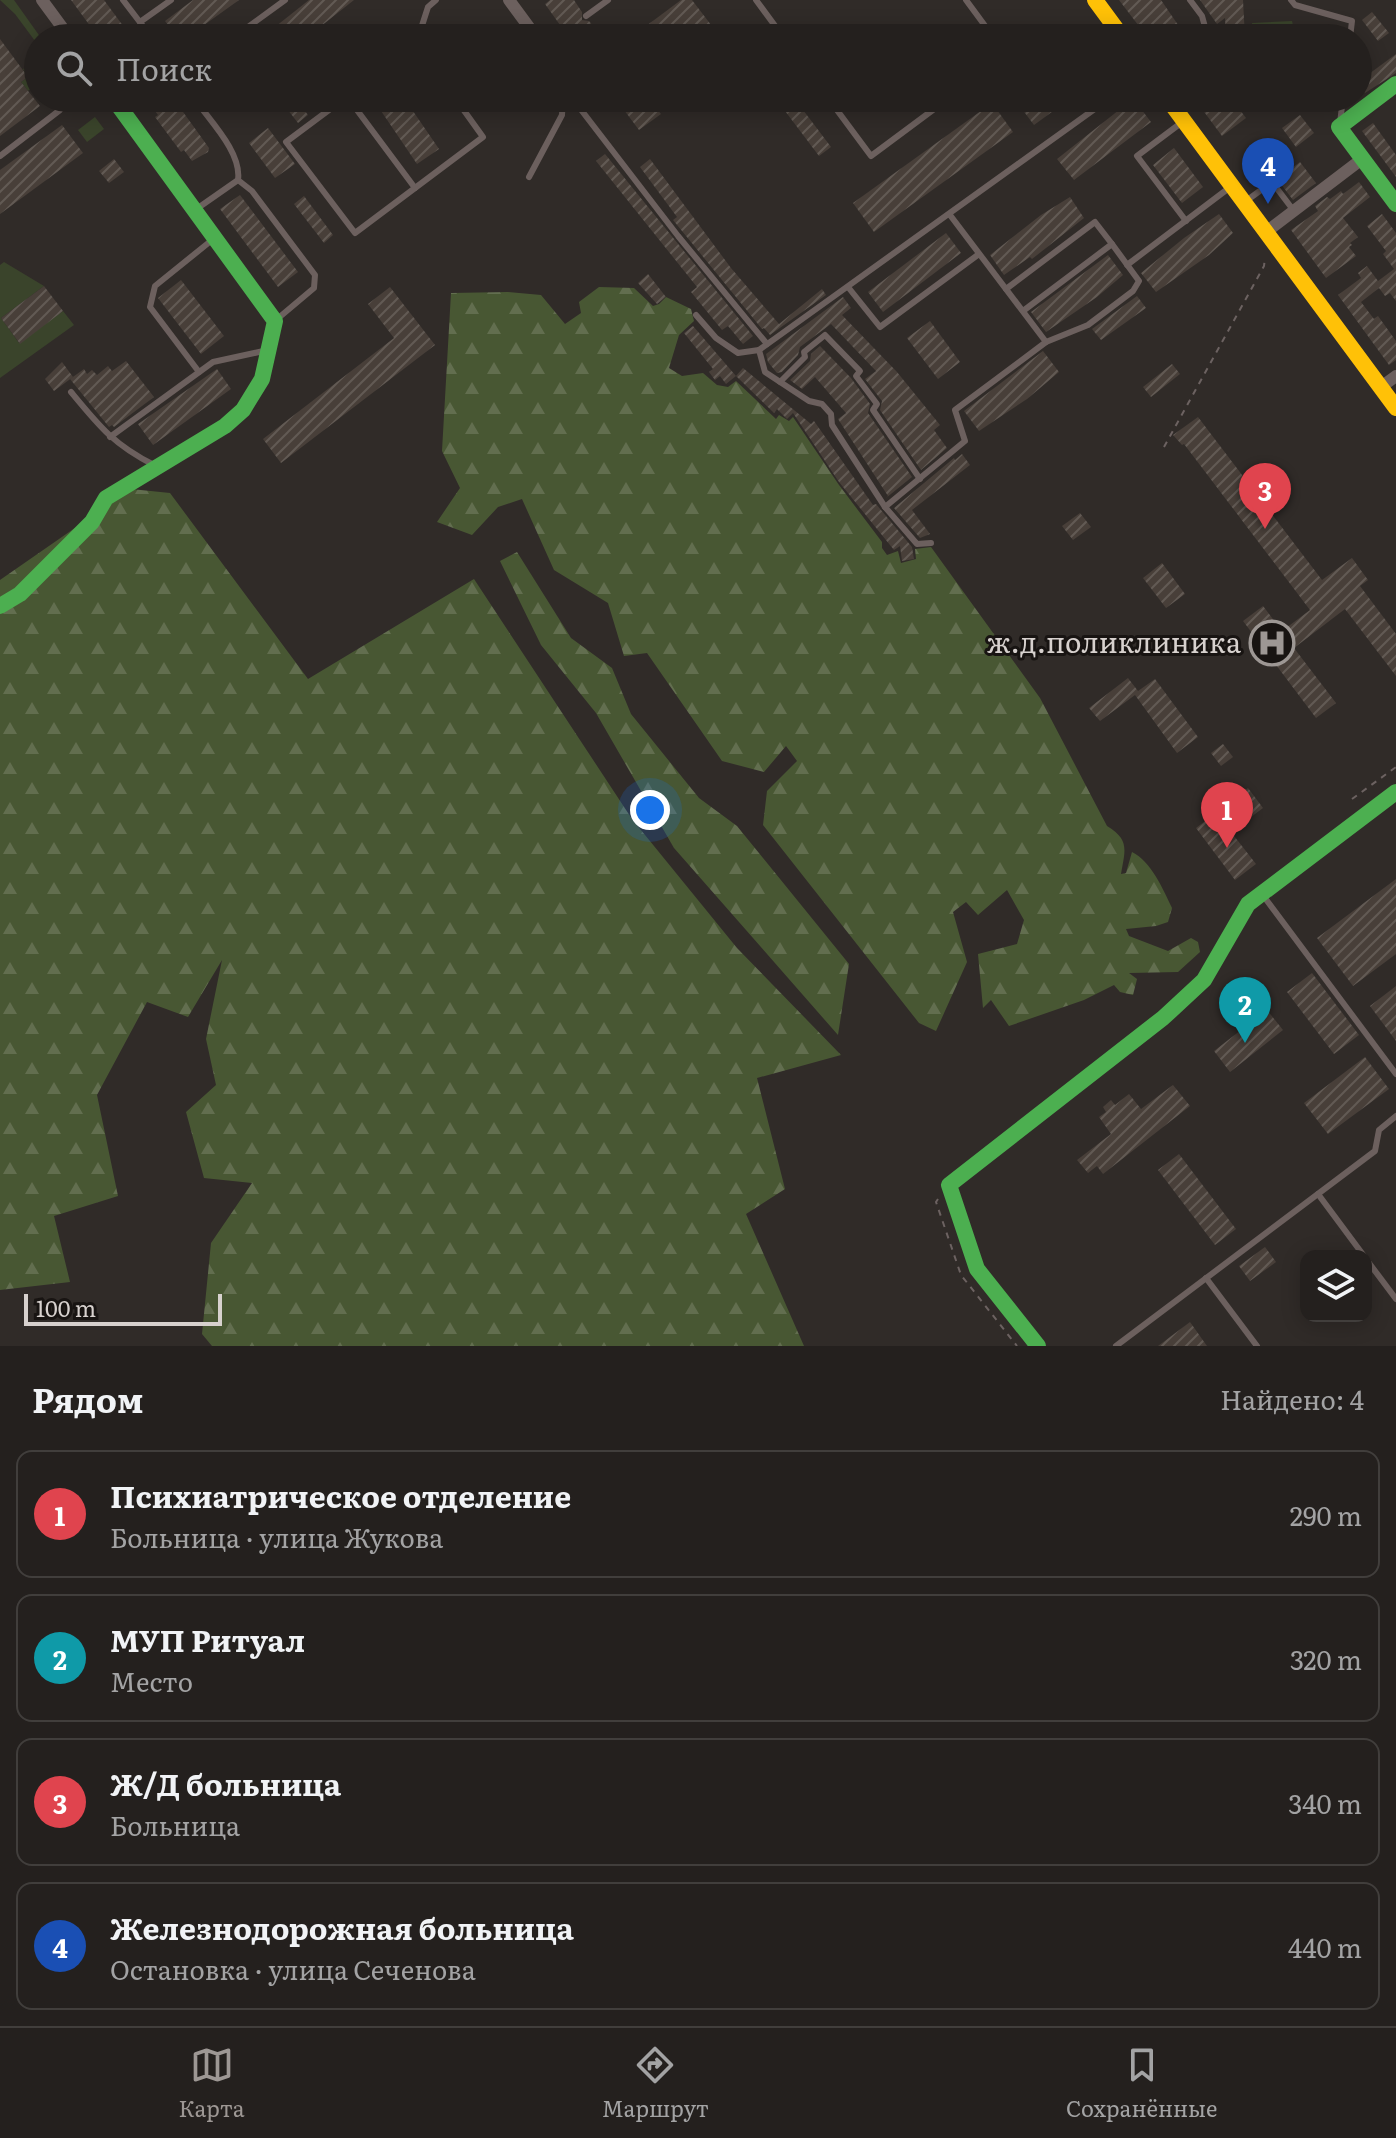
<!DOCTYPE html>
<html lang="ru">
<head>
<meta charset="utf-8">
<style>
	body { margin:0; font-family:Literata,serif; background:#302d2b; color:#f1f3f6 }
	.controls { position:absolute; right:24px; bottom:24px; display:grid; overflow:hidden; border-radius:16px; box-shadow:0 4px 20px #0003 }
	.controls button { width:72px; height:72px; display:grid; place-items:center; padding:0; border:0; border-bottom:2px solid #413e3c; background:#24201e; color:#f1f3f6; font:40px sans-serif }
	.scale { position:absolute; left:24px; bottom:20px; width:198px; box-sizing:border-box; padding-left:8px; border:4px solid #d7d1ce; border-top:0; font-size:22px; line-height:28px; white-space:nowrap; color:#d7d1ce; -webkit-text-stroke:6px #181412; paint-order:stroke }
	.you { position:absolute; left:650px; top:810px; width:28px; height:28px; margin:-20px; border:6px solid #fff; border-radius:50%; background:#1a73e8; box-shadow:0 0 0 12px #1a73e833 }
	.badge { display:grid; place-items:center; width:52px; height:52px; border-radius:50%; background:#9d9794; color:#fff; font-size:26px; font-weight:700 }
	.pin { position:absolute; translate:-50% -66px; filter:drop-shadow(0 2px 4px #0008) }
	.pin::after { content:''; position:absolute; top:42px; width:28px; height:24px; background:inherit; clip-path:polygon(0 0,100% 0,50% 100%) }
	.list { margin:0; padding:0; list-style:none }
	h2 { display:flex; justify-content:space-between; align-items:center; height:104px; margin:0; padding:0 32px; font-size:34px }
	h2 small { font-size:26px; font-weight:400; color:#a3a3a4 }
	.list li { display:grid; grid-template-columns:52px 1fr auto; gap:24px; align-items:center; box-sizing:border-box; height:128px; margin:0 16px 16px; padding:0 16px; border:2px solid #413e3c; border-radius:16px }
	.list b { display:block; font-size:30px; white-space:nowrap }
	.list p { margin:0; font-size:26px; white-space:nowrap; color:#a3a3a4 }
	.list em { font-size:26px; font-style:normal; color:#a3a3a4 }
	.icon { flex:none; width:44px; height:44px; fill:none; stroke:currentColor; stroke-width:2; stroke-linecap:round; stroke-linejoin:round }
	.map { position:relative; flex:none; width:1396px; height:1346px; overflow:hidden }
	.search { position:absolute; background:#24201e; box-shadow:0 4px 20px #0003; left:24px; right:24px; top:24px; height:88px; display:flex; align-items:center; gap:20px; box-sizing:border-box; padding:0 28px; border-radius:44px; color:#a3a3a4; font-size:30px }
	.sheet { height:680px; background:#24201e }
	nav { display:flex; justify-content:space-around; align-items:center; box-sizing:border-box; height:112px; border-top:2px solid #413e3c; background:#24201e; font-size:22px; color:#a3a3a4 }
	nav a { display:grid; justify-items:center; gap:4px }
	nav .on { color:#9d9794 }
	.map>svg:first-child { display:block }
	.green { fill:#3a442b }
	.forest { fill:url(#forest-firs) }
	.building { fill:url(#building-hatch) }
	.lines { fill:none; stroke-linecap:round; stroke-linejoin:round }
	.path { stroke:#6c6261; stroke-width:2; stroke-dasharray:6 6; stroke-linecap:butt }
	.lane { stroke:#6c605e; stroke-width:6 }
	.street { stroke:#6c605e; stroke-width:12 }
	.fast { stroke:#4caf50; stroke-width:16 }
	.slow { stroke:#ffc107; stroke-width:16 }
	.labels { text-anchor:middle; stroke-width:6; stroke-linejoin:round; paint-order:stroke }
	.poi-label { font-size:28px; fill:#d7d1ce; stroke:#181412; text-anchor:end }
</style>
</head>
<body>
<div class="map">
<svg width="1396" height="1346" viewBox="0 0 1396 1346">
	<defs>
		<pattern id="forest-firs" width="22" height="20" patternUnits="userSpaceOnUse" patternTransform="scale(2)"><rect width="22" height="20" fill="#485733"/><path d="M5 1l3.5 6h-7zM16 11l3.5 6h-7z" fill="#626e4f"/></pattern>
		<pattern id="building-hatch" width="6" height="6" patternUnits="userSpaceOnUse" patternTransform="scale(2)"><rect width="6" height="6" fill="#483f39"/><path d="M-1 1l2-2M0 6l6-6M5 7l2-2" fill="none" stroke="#625a54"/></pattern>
	</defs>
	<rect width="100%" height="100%" fill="#302b28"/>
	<g class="green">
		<path d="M0,0h14l27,38h-3v7l-23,-31z"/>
		<path d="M1292,21l4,17h-43l-1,-15z"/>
		<path d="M38,59v24l-10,8 -7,-9 7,-5 -5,-8z"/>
		<path d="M95,117l9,12 -17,13 -9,-12z"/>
		<path d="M4,262l40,24 -43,32 18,25 44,-32 11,14 -74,53v-113z"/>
	</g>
	<g class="forest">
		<path d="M599,287l35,1 19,18 6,-2 7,-7 25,12 3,12 -15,14 -10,33 13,8 21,-3 14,12 11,2 8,-6 40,38 3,-4 10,6 4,-4 46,68 43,57v6l5,7 11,-4 3,12 15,-4 -1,-10 16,-2 109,151 67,128c23,14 18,24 14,48l5,-1 6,-21c19,9 31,37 40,56l-4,14 -12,4 -30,3 3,7 39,15 23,-13 7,4 2,10 -22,20 -49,1 8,6 -4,16 -13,-3 -6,-7 -30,15 -75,26 -18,-26 -8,8 -5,-54 39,-10 7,-24 -17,-30 -29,25 -12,-13 -13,10 14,50 -31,69 -17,-8 -156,-198 4,-34 30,-30 -11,-15 -22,26 -42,-11 -75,-108 -23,3 -16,-53 -54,-33 -32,-71 -24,8 -26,28 -35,-13 23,-34 -18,-37 9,-158 57,-1 33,3 24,29 16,-11 -2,-11z"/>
		<path d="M131,489l39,4 138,186 166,-100 158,240 105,129 104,107 -84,23 28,111 -39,25 58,132h-592l-10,-12 9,-91 41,-60 -48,-5 -18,-66 30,-27 -10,-46 16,-79 -34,57 -41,-15 -50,93 21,101 -64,20 16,66 -70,8v-710z"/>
		<path d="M517,552l54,86 41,30 19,46 68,84 38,28 112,138 -11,71 -164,-187 -78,-135 -55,-68 -41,-84z"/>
	</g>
	<g class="building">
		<path d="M71,0h33l28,38h-33z"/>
		<path d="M193,0h46l-39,28 -1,-1 -15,11h-6l-13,-17z"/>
		<path d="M309,0h45l-48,38h-45z"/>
		<path d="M550,0h24l8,12v8l7,1 4,5 -16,12h-6v-11l-11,-2 -15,-21z"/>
		<path d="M681,0h11l29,38h-91z"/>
		<path d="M1119,0h42l26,38h-39z"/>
		<path d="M1200,0h43l2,38h-19l-1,-20 -8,6z"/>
		<path d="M1372,12l17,21 -11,8 -16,-21z"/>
		<path d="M0,39l28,38 -7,5 19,24 -40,30z"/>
		<path d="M1396,54v19l-31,20 -7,-11z"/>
		<path d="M155,98h18l36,50 -1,4 -16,9 -8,-11 -3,2 -26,-35 3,-2 -9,-12z"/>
		<path d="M295,98l13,17 -10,8 -14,-18z"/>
		<path d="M387,98h17l35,51 -22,15 -40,-59z"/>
		<path d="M615,98h53l-12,10 5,6 -22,16z"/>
		<path d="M785,98h9l37,49 -12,9 -40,-53z"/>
		<path d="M1037,98h34l-37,27 -12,-16z"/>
		<path d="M1216,98h15l15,20 -24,18 -20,-27z"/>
		<path d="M1135,101l16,21 -77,58 -17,-21 62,-49 1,2z"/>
		<path d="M992,103l21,29 -139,100 -21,-29z"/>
		<path d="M1300,115l14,18 -18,14 -14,-19z"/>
		<path d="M1373,123l23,32v22l-34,-46z"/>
		<path d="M62,125l21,28 -83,61v-44z"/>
		<path d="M268,128l27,36 -20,14 -26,-35z"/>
		<path d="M1174,148l29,39 -21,16 -29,-38z"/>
		<path d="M605,154l148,182 -10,8 -15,-18 -6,4 -31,-38 6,-5 -101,-126z"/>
		<path d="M114,159l10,13 -15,11 -10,-12z"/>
		<path d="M650,159l81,109 48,56 43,-35 4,6 -56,40 -6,-7 -2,1 -89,-109 4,-3 -37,-50z"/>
		<path d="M1300,162l16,21 -23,17 -16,-21z"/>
		<path d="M1359,182l11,15 -27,21 15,19 -8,6 2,2 -3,2 7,9 -30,22 -35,-48 27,-19 -3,-5 12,-9 3,2 11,-8 2,3z"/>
		<path d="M240,195l58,77 -20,15 -58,-78z"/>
		<path d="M304,196l29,39 -9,8 -30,-39z"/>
		<path d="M1070,197l14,21 -52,41 -2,-2 -26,18 -14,-20 51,-40z"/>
		<path d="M1219,214l14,19 -24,22 -53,37 -15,-19 43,-35z"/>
		<path d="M1382,214l14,19v68l-6,-8 -5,3 -6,-8 -18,14 13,17 4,-3 18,25v19l-7,5 -51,-70 23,-17 -3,-5 9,-7 11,15 16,-12 -11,-15 3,-3 -19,-25z"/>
		<path d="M946,233l15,20 -78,59 -15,-20z"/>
		<path d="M1108,255l15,20 -26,22 -51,35 -15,-20z"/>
		<path d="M648,274l18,23 -9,7 -19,-21z"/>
		<path d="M181,280l43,56 -23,18 -43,-56z"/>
		<path d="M44,286l19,25 -43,33 -19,-26z"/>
		<path d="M390,287l45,58 -154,118 -18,-24 131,-101 -26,-34z"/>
		<path d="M1137,296l9,12 -45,32 -9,-11z"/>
		<path d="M843,297l8,11 -9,7 55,57 43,53 -6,5 13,18 -26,22 -41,-60 2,-9 -17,-22 11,-8 -45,-47 -31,23 -2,8 -16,17 -5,1 -9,-11 -2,-8z"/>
		<path d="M930,321l30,41 -22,17 -31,-41z"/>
		<path d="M693,326l43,50 -10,8 -6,-8 -5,4 -6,-8 4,-3 -29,-36z"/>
		<path d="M820,346l31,32 19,26 -2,9 44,64 -26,21 2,-2 -50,-77 8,-6 -31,-36 -13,12 -12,-9 20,-19 1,-7z"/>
		<path d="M1043,351l16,21 -32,27 -48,32 -15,-20z"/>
		<path d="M126,361l28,36 -40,30 -2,-2 -3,2 -39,-48 14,-10 3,5 5,-4 5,5 11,-9 4,5z"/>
		<path d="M62,362l11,15 -19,14 -9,-12z"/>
		<path d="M1172,364l8,10 -29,23 -8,-10z"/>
		<path d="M743,368l68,56 3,-3 59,84 3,-1 36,43 2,12 -12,2 -2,-15 -6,4 -55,-68 -46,-69 -6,6 -10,-10 -3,4 -38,-37z"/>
		<path d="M217,369l14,20 -78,56 -15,-21z"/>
		<path d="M1198,417l124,163 30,-22 16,22 -8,6 36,48v42l-51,-67 -51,39 42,55 -20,15 -73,-97 20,-15 19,25 28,-21 -126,-166 -2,1 -9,-10z"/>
		<path d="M962,454l8,11 -58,45 18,24 -10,4 -26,-30 60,-50 1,2z"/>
		<path d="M1080,513l11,14 -18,13 -11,-14z"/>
		<path d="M1162,563l23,31 -19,14 -23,-30z"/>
		<path d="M1128,678l10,13 17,-12 43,58 -21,16 -42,-58 -35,26 -11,-13z"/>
		<path d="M1223,744l10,13 -12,9 -10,-13z"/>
		<path d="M1248,788l15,20 -32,24 25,32 -21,16 -39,-52z"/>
		<path d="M1396,879v75l-43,32 -36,-48z"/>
		<path d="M1312,973l47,62 -25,19 -47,-62z"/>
		<path d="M1396,986v55l-26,-35z"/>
		<path d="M1267,1010l16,20 -53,42 -16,-21z"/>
		<path d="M1365,1057l24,32 -61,45 -24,-31z"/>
		<path d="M1173,1085l17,21 -87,68 -6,-8 -9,7 -11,-13 34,-26 -12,-17 7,-5 -3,-5 8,-7 4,5 14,-11 12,15z"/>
		<path d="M1179,1154l57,75 -21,16 -57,-75z"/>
		<path d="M1265,1247l11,15 -26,19 -11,-15z"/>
		<path d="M1190,1322l17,24h-49z"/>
	</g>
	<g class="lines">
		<g class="path">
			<path d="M1164,447l100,-181 1,-9"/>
			<path d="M1352,799l44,-32"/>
			<path d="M938,1199l-2,3 25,73 56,71"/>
		</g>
		<g class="lane">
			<path d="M123,0l29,38"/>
			<path d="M756,0l28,38"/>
			<path d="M966,0l28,38"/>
			<path d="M1190,0l12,16 6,22"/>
			<path d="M1291,0l4,5 57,16 -2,17"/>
			<path d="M586,16l22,-16"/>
			<path d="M140,22l31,-22"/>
			<path d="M233,38l52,-38"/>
			<path d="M418,38l10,-31 8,-7"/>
			<path d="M194,98c15,22 48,54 44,82l14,11 63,84 -1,13 -38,32"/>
			<path d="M345,98l-59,44 69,91 128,-96 -28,-39"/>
			<path d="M348,98l67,90"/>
			<path d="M572,98l106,138 89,108"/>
			<path d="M828,98l43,58 78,-58"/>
			<path d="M123,112l18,-14"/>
			<path d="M1181,123l-44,33 49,65"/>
			<path d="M1340,123l3,-25"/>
			<path d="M0,156l60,-46 2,-12"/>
			<path d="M529,177l33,-62 1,-17"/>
			<path d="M1246,201l26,-19 22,29"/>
			<path d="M195,210l43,-30"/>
			<path d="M950,215l96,127"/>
			<path d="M1127,265l102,-77"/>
			<path d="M848,287l32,40 99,-73"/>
			<path d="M1006,289l89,-67 17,22"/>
			<path d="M1023,311l89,-67 27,37 -6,10 -45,34 -42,17 -91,68 10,31 -80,66 -53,-82 -1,-11 -9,-10 -13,-3 -44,-29 -6,-22 351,-252"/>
			<path d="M696,315l20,23 22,15 21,-3"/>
			<path d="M199,372l-49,-65 5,-21 57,-46"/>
			<path d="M780,382l25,-25 -1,-5 21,-17 35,36 -4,5 21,28 -4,6 47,69"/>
			<path d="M71,392c28,34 43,53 83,73"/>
			<path d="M110,437l103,-75 55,-12"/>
			<path d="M885,507l32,37 14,-1"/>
			<path d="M1262,894l134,180"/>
			<path d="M1318,1194l46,62"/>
			<path d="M1366,1259l30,40"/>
			<path d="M1206,1278l51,68"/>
			<path d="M1116,1346l259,-195 4,-21 17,-14"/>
		</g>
		<g class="street">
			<path d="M42,0l28,38"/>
			<path d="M509,0l28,38"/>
			<path d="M557,38l7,-5"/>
			<path d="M1266,232l96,-73"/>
			<path d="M1381,387l15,-11"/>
		</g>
		<g class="fast">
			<path d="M1396,84l-57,43 57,77"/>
			<path d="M0,606l20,-12 72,-72 14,-24 119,-72 18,-16 19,-31 13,-58 -162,-223"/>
			<path d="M1038,1346l-61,-77 -28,-84 214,-167 41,-38 44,-76 148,-112"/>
		</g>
		<g class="slow">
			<path d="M1095,0l28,38"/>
			<path d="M1167,98l229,310"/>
		</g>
	</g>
	<defs>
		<g id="hospital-ring" transform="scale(2.3)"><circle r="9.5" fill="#181412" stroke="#9d9794" stroke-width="1.5"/><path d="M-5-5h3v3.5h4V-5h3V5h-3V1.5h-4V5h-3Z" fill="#9d9794"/></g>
	</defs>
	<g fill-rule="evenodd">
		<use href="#hospital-ring" x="1272" y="643"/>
	</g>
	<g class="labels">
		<g class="poi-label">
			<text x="1241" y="653">ж.д.поликлиника</text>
		</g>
	</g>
</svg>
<div class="controls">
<button><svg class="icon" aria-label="layers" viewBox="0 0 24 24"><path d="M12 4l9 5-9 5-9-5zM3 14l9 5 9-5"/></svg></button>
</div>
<div class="scale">100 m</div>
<div class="you"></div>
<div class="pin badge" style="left:1227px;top:848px;background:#e0444e">1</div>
<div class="pin badge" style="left:1245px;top:1043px;background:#0f9aa8">2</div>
<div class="pin badge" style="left:1265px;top:529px;background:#e0444e">3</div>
<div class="pin badge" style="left:1268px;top:204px;background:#1a4fb4">4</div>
<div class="search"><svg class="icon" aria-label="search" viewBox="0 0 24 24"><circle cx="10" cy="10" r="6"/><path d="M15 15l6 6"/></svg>Поиск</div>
</div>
<section class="sheet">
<h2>Рядом<small>Найдено: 4</small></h2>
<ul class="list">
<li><span class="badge" style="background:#e0444e">1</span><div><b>Психиатрическое отделение</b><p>Больница · улица Жукова</p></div><em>290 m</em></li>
<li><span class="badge" style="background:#0f9aa8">2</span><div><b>МУП Ритуал</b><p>Место</p></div><em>320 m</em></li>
<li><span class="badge" style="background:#e0444e">3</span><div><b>Ж/Д больница</b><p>Больница</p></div><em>340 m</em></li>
<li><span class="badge" style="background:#1a4fb4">4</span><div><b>Железнодорожная больница</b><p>Остановка · улица Сеченова</p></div><em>440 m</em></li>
</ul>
</section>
<nav>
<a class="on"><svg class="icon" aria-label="map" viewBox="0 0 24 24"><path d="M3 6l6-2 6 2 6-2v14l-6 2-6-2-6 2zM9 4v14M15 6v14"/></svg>Карта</a>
<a><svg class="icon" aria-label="directions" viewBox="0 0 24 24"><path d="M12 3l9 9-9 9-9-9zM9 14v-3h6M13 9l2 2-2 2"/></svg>Маршрут</a>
<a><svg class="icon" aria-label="saved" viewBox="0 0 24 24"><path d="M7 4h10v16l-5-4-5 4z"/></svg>Сохранённые</a>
</nav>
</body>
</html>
